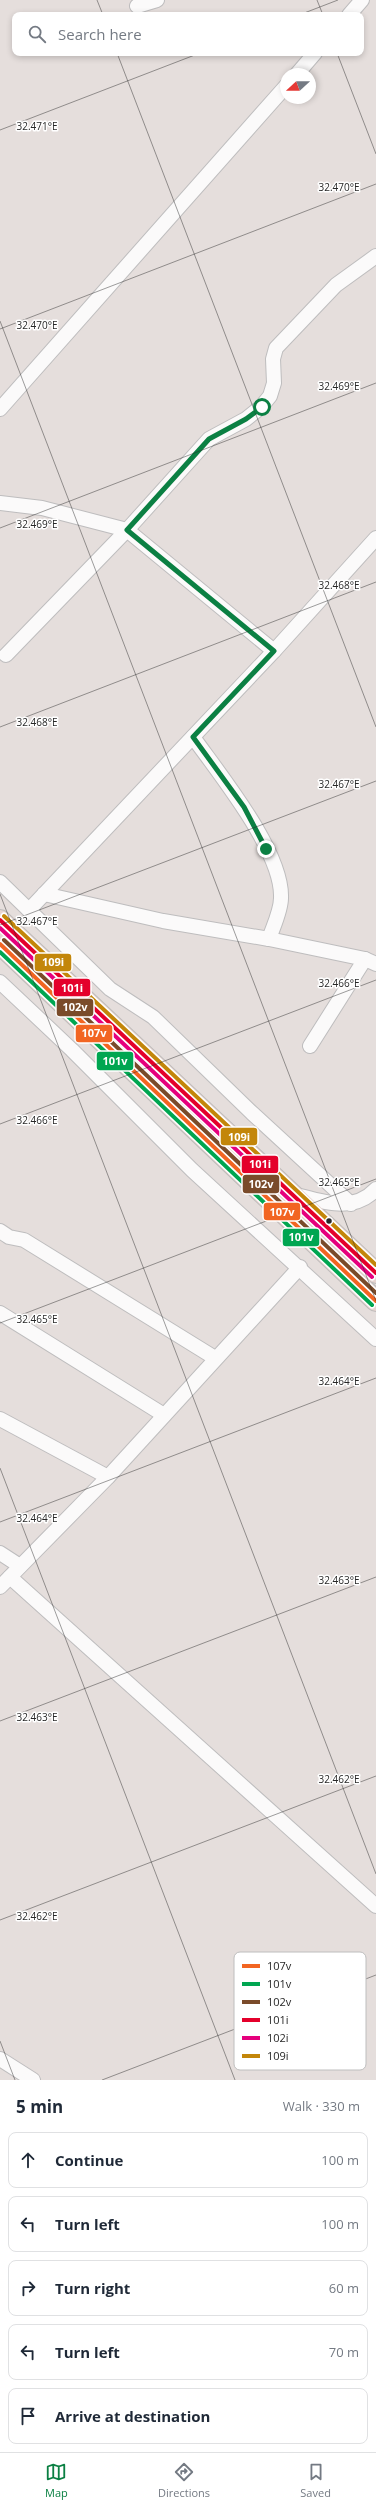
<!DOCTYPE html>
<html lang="en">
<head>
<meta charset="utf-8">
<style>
	body { margin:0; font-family:"Open Sans",sans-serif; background:#f2f2f3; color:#1f2937 }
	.compass { position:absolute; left:280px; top:68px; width:36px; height:36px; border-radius:50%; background:#fff; box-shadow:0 2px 6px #0003; rotate:249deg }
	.stop { position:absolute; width:12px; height:12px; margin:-9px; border:3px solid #0b8043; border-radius:50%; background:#fff }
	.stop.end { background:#0b8043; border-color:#fff; box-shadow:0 1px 4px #0008 }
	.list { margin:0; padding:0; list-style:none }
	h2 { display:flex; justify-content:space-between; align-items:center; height:52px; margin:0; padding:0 16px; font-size:17px }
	h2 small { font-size:13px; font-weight:400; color:#747a83 }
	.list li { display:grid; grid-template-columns:26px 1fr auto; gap:12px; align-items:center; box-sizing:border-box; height:56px; margin:0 8px 8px; padding:0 8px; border:1px solid #e0e1e3; border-radius:8px }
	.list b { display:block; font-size:15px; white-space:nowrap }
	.list em { font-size:13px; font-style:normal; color:#747a83 }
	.icon { flex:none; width:22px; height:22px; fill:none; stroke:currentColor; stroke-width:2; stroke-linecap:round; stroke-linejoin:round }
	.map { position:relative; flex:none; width:376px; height:2080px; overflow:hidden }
	.search { position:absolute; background:#fff; box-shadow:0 2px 6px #0003; left:12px; right:12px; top:12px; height:44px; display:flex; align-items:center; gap:10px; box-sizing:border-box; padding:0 14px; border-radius:8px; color:#747a83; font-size:15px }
	.sheet { height:372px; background:#fff }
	nav { display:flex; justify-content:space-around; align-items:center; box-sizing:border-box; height:56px; border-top:1px solid #e0e1e3; background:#fff; font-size:11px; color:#747a83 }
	nav a { display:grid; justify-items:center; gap:2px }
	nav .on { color:#0b8043 }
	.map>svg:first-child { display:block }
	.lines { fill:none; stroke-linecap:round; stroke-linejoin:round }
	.minor-casing { stroke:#bebdbe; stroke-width:16 }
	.highway-casing { stroke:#bebcbb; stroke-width:22 }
	.minor { stroke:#fbfafa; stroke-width:14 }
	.highway { stroke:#e7d5d1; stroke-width:20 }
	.bus-1-casing { stroke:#fff; stroke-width:7 }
	.bus-2-casing { stroke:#fff; stroke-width:7 }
	.bus-3-casing { stroke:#fff; stroke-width:7 }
	.bus-4-casing { stroke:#fff; stroke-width:7 }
	.bus-5-casing { stroke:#fff; stroke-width:7 }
	.bus-6-casing { stroke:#fff; stroke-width:7 }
	.bus-1 { stroke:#f26522; stroke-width:4 }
	.bus-2 { stroke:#00a651; stroke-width:4 }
	.bus-3 { stroke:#7a4b2a; stroke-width:4 }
	.bus-4 { stroke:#e4002b; stroke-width:4 }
	.bus-5 { stroke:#e5007d; stroke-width:4 }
	.bus-6 { stroke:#c3860a; stroke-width:4 }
	.route { stroke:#0b8043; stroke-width:5 }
	.ticks { fill:none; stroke:#272727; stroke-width:1; stroke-opacity:0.45 }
	.bus-dot { fill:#272727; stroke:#fff; stroke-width:1.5 }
	.key { fill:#fff; stroke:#bebebe; stroke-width:1 }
	.key-label { font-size:11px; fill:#272727 }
	.ticks-label { font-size:10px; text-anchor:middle; fill:#272727; stroke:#fff; stroke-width:3; stroke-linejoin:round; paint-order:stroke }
	.line-badge { stroke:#fff; stroke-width:1.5 }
	.badge-label { font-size:11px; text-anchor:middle; font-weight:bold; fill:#fff }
</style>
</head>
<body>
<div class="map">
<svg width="376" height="2080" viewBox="0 0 376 2080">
	<rect width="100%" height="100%" fill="#e5dedc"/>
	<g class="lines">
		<g class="minor-casing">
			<g id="minor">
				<path d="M137,6l20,-6"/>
				<path d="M349,15l13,-15"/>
				<path d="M297,74l18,-21"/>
				<path d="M0,409l286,-323"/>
				<path d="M0,503l42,5 85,22 147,121"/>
				<path d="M6,655l121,-125 82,-91 37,-20 15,-12 9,-11 4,-13 -1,-24 3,-11 60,-63 40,-29"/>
				<path d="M193,737c27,38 90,115 88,161 0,13 -8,29 -12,41"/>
				<path d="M0,882l110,107 43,28 99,96 99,91"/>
				<path d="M44,894l119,27 106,18 96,20 11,5"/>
				<path d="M29,910l245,-259 102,-113"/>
				<path d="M0,982l72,68 120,120 184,169"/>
				<path d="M310,1046l55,-87"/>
				<path d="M293,1194c28,7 60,20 83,-5"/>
				<path d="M0,1231l9,6 15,3 191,118"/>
				<path d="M0,1313l164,102"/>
				<path d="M0,1419l108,58"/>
				<path d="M0,1553l20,13"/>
				<path d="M10,1577l366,329"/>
				<path d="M0,1587l108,-110 192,-210"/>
				<path d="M0,2059l33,21"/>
			</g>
		</g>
		<g class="highway-casing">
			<g id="highway">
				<path d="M0,920l376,353"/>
				<path d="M0,944l376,357"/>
			</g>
		</g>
		<use href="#minor" class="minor"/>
		<use href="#highway" class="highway"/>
		<g class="bus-1-casing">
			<path id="bus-1" d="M0,944l376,357"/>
		</g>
		<g class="bus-2-casing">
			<path id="bus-2" d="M0,952l372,353"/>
		</g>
		<g class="bus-3-casing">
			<path id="bus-3" d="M4,940l372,353"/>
		</g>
		<g class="bus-4-casing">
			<path id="bus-4" d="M0,920l376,353"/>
		</g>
		<g class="bus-5-casing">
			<path id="bus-5" d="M0,928l372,349"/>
		</g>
		<g class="bus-6-casing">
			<path id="bus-6" d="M4,916l372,349"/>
		</g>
		<use href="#bus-1" class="bus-1"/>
		<use href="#bus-2" class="bus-2"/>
		<use href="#bus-3" class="bus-3"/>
		<use href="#bus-4" class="bus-4"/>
		<use href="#bus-5" class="bus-5"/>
		<use href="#bus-6" class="bus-6"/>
	</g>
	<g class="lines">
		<path class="route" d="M262,407l-16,12 -37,20 -82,91 147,121 -81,86 51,70 22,42"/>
	</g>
	<path class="ticks" d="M97,0l6,15M317,0l6,15M299,15l39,-15M117,53l259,674M337,53l39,101M0,130l200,-77M0,321l376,980M0,329l376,-145M0,528l376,-145M0,727l376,-145M0,894l376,980M0,925l376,-144M0,1124l376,-144M0,1323l376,-144M0,1468l235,612M0,1522l376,-144M0,1721l376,-144M0,1920l376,-144M0,2041l15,39M102,2080l274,-105"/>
	<circle class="bus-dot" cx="329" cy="1221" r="3.5"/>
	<rect x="234" y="1952" width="132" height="118" rx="6" class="key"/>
	<rect x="242" y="1964" width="18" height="4" fill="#f26522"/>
	<rect x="242" y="1982" width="18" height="4" fill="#00a651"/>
	<rect x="242" y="2000" width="18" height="4" fill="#7a4b2a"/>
	<rect x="242" y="2018" width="18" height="4" fill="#e4002b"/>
	<rect x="242" y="2036" width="18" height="4" fill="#e5007d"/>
	<rect x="242" y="2054" width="18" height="4" fill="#c3860a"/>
	<g class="key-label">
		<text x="267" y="1970">107v</text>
		<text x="267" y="1988">101v</text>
		<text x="267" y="2006">102v</text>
		<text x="267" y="2024">101i</text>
		<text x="267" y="2042">102i</text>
		<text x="267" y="2060">109i</text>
	</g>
	<g class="ticks-label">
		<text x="37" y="130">32.471°E</text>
		<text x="339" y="191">32.470°E</text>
		<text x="37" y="329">32.470°E</text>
		<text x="339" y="390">32.469°E</text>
		<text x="37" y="528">32.469°E</text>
		<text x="339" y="589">32.468°E</text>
		<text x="37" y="726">32.468°E</text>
		<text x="339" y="788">32.467°E</text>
		<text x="37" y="925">32.467°E</text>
		<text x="339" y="987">32.466°E</text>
		<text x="37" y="1124">32.466°E</text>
		<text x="339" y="1186">32.465°E</text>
		<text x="37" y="1323">32.465°E</text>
		<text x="339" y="1385">32.464°E</text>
		<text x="37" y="1522">32.464°E</text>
		<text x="339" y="1584">32.463°E</text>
		<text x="37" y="1721">32.463°E</text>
		<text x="339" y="1783">32.462°E</text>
		<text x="37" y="1920">32.462°E</text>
	</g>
	<g class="line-badge">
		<rect x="34" y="953" width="38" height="19" rx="4" fill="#c3860a"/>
		<rect x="53" y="978" width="38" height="19" rx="4" fill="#e4002b"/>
		<rect x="56" y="998" width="38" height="19" rx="4" fill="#7a4b2a"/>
		<rect x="75" y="1024" width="38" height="19" rx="4" fill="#f26522"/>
		<rect x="96" y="1051" width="38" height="20" rx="4" fill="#00a651"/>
		<rect x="220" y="1127" width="38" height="19" rx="4" fill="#c3860a"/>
		<rect x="241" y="1155" width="38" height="19" rx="4" fill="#e4002b"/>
		<rect x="242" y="1174" width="38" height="20" rx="4" fill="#7a4b2a"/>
		<rect x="263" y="1202" width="38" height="19" rx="4" fill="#f26522"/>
		<rect x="282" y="1228" width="38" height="19" rx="4" fill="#00a651"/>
	</g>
	<g class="badge-label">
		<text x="53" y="966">109i</text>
		<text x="72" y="992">101i</text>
		<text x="75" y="1011">102v</text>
		<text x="94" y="1037">107v</text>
		<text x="115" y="1065">101v</text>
		<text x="239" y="1141">109i</text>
		<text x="260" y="1168">101i</text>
		<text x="261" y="1188">102v</text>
		<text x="282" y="1216">107v</text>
		<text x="301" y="1241">101v</text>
	</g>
</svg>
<svg class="compass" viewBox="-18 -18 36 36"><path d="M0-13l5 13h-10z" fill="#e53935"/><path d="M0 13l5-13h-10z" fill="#747a83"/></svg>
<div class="stop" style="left:262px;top:407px"></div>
<div class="stop end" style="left:266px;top:849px"></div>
<div class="search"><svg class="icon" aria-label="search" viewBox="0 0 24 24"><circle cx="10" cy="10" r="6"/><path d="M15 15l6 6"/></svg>Search here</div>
</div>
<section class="sheet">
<h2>5 min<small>Walk · 330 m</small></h2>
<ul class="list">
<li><svg class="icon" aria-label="ahead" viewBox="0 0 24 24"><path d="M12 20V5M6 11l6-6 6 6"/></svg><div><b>Continue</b></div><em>100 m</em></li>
<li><svg class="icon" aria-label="left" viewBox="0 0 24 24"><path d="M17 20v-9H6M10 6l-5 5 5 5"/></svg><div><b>Turn left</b></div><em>100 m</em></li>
<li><svg class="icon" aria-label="right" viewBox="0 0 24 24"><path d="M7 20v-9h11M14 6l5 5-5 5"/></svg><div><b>Turn right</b></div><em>60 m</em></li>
<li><svg class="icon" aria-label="left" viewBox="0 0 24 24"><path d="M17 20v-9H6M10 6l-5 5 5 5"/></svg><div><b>Turn left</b></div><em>70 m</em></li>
<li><svg class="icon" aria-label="arrive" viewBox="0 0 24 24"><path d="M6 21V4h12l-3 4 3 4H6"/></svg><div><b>Arrive at destination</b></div></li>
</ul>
</section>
<nav>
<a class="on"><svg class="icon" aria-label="map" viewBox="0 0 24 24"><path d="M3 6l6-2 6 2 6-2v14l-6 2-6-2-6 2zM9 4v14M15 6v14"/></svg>Map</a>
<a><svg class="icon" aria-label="directions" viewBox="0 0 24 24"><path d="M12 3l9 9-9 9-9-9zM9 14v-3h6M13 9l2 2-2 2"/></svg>Directions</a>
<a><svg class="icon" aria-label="saved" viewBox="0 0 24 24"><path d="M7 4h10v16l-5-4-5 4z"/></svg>Saved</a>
</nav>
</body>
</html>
